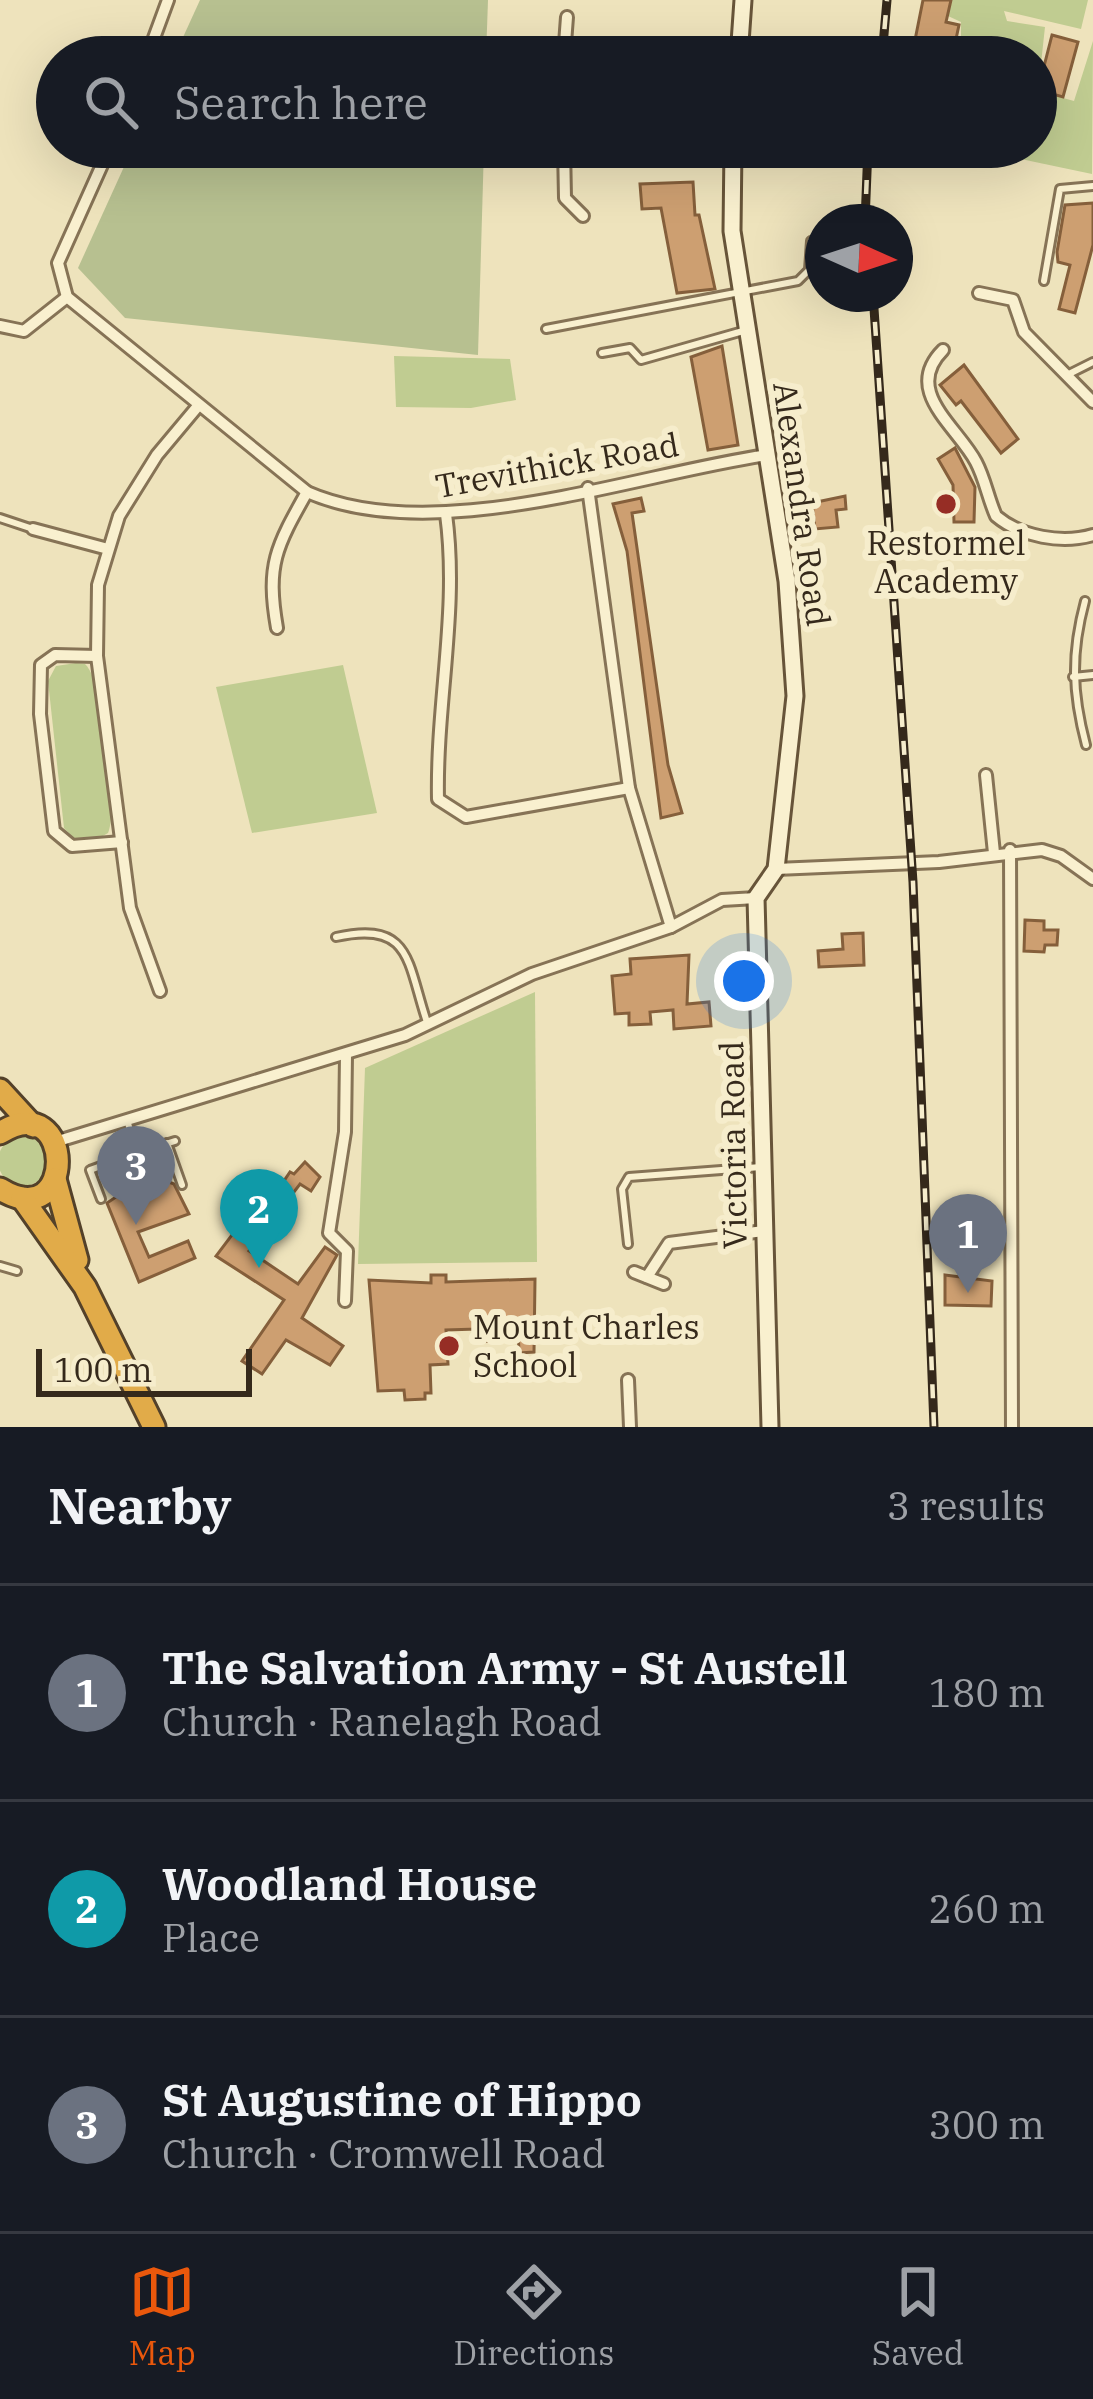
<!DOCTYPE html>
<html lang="en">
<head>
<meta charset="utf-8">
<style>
	body { margin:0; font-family:"IBM Plex Serif",serif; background:#242831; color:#f1f3f6 }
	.compass { position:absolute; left:805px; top:204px; width:108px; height:108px; border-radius:50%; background:#171b24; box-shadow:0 12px 48px #0002; rotate:93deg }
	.scale { position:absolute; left:36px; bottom:30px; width:216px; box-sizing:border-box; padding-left:12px; border:6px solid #35291b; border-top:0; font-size:33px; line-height:42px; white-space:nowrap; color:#35291b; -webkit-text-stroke:9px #f6edcc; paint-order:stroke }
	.you { position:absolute; left:744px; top:981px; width:42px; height:42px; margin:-30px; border:9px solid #fff; border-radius:50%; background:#1a73e8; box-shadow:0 0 0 18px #1a73e833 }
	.badge { display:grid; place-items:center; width:78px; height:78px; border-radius:50%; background:#ea580c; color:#fff; font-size:39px; font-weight:700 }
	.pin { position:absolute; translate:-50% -99px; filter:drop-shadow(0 3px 6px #0008) }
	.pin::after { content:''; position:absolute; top:63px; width:42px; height:36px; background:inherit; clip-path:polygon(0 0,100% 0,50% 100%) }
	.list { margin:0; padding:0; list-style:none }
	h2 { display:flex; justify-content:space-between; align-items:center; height:156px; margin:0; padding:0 48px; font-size:51px }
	h2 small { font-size:39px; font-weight:400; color:#9ea1a6 }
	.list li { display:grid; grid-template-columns:78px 1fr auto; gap:36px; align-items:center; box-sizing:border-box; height:216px; padding:0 48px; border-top:3px solid #363941 }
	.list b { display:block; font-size:45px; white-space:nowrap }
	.list p { margin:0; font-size:39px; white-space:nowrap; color:#9ea1a6 }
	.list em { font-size:39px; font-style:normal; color:#9ea1a6 }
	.icon { flex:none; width:66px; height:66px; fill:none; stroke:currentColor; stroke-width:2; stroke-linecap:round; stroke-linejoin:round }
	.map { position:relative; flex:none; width:1093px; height:1427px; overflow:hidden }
	.search { position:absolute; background:#171b24; box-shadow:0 12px 48px #0002; left:36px; right:36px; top:36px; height:132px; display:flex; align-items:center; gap:30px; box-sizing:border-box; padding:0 42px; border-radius:66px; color:#9ea1a6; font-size:45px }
	.sheet { height:804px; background:#171b24 }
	nav { display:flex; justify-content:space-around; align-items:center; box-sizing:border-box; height:168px; border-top:3px solid #363941; background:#171b24; font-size:33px; color:#9ea1a6 }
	nav a { display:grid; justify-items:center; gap:6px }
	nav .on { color:#ea580c }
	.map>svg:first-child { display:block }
	.green { fill:#c0cc91 }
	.cemetery { fill:#b7c090 }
	.building { fill:#cd9f71; stroke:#855f3b; stroke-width:3 }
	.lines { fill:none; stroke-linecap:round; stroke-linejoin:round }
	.lane-casing { stroke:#867356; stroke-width:12 }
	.street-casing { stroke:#867356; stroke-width:16 }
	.secondary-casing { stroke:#675439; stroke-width:21 }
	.highway-casing { stroke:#53412a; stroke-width:27 }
	.lane { stroke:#f9f0cf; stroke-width:6 }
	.street { stroke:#f9f0cf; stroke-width:10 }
	.secondary { stroke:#f9f0cf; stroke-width:15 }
	.highway { stroke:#e1ab49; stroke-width:21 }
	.rail-casing { stroke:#35291b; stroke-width:9 }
	.rail { stroke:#f6edcc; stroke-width:4.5; stroke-dasharray:14; stroke-linecap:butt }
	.poi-dot { fill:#962d25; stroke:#f6edcc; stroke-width:4.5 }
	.labels { text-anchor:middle; stroke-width:12; stroke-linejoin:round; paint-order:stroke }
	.street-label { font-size:33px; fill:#35291b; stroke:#f6edcc }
	.poi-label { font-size:33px; fill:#35291b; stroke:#f6edcc }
</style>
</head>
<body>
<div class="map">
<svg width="1093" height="1427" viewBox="0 0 1093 1427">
	<rect width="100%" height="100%" fill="#eee3bc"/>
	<g class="green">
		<path d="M951,0h137l-7,29 -77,-18 3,10 38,6 -7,64 36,10 19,-60 -1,133 -81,-17v-10h25v-90h-75v-35l-13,-6z"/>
		<path d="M394,356l116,3 6,41 -45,8 -75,-1z"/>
		<path d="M76,663l9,1c21,20 34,142 23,169l-14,8 -19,-1 -11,-12 -16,-147 8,-15z"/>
		<path d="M343,665l34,148 -125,20 -36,-146z"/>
		<path d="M535,992l2,270 -179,2 7,-196z"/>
		<circle cx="23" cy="1161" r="25"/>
	</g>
	<g class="cemetery">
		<path d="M200,0h288l-2,57h-312z"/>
		<path d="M133,147h351l-6,208 -353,-37 -47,-50z"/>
	</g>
	<g class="building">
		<path d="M923,0h28l-5,22 13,3 -6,28 -39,-8z"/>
		<path d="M1052,35l26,7 -15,55 -25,-7z"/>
		<path d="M693,182l2,33h4l16,74 -38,4 -16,-85 -19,1 -2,-25z"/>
		<path d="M1093,203v42l-18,68 -16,-4 11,-44 -12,-3 -1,-10 8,-47z"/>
		<path d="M722,346l16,99 -30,5 -17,-93z"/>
		<path d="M964,365l54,74 -17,14 -40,-52 -5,4 -16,-20z"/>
		<path d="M955,448l20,39 -1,35h-20l-1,-37 -15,-26z"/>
		<path d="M845,496l1,13 -10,1 2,17 -23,2 -3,-26z"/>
		<path d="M641,498l3,13 -12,2 36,252 14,48 -21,5 -34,-267 -14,-47z"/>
		<path d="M1025,920l19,1v9h14l-1,15h-12l-1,7 -20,-1z"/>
		<path d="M863,933l1,32 -45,2 -1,-16 25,-2 -1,-15z"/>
		<path d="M689,955l-2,49 22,-2 2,24 -37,3 -1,-19 -23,2 1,12 -22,1v-12l-14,1 -3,-38 19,-2 -1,-15z"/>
		<path d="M305,1162l15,15 -9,14 -11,-7 -51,67 49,33 27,-37 12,8 -35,63 41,28 -13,19 -44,-25 -24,34 -20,-13 42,-61 -68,-44 34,-45 4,3 12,-18 5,4 19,-28 4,2z"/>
		<path d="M139,1170l35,14 15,30 -51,18 11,25 39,-16 7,17 -56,24 -32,-79 12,-8 -6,-15z"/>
		<path d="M431,1275h15v7l89,-3 -1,73 -15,1 -1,-26 -24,1 1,13 -17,1 -1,-13 -31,1 2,34 -18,1 1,28h-6v6l-20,1 -1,-10 -26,1 -9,-111 62,3z"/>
		<path d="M945,1275l47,6 -1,25 -46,-1z"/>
	</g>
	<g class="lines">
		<g class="lane-casing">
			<g id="lane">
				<path d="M1044,281l16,-92 33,-3"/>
				<path d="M546,329l252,-48 11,-11 2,-29"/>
				<path d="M602,353l28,-5 11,12 102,-29"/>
				<path d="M1067,375l26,-13"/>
				<path d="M0,518l33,11"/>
				<path d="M1085,601c-14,52 -13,91 1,144"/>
				<path d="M1073,677l20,-2"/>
				<path d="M336,937c76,-17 71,26 91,85"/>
				<path d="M127,1120l10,33 38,-12"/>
				<path d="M167,1143l15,42"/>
				<path d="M101,1199l-11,-29 47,-17"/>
				<path d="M628,1244l-6,-55 7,-12 132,-10"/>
				<path d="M0,1266l17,5"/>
			</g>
		</g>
		<g class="street-casing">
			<g id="street">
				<path d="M147,57l21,-57"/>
				<path d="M564,57l3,-40"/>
				<path d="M110,147l-52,116 9,34 240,195c127,56 325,-17 460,-37"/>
				<path d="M564,147l1,51 18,18"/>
				<path d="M979,293l34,7 11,32 69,70"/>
				<path d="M0,326l24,5 43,-34"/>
				<path d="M943,350c-41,41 14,76 33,112 9,17 12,36 20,54 25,21 66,28 97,19"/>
				<path d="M588,488l41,300 42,139"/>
				<path d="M446,514c13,96 -10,188 -8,285l28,18 163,-29"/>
				<path d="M33,529l75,20"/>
				<path d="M277,628c-11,-63 -1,-81 30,-136"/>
				<path d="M97,656l-42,-1 -14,10 -1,49 14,117 18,15 50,-4"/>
				<path d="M986,775l8,78"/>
				<path d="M1010,850l2,577"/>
				<path d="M776,869l163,-7 103,-12 19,6 32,23"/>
				<path d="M160,991l-30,-83 -33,-252 1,-71 21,-69 38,-61 41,-49"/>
				<path d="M55,1142l350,-107 127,-61 139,-47 51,-27 34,-2"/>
				<path d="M634,1272l30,12"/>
				<path d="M647,1277l22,-34 95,-12"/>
				<path d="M345,1301l2,-50 -18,-18 16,-101 1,-77"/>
				<path d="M628,1380l2,47"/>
			</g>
		</g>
		<g class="secondary-casing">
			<g id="secondary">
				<path d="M739,57l4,-57"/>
				<path d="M733,147l-1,84 55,350 8,115 -19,173 -20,29 14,529"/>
			</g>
		</g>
		<g class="highway-casing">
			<g id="highway">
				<path d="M0,1090l33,36"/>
				<path d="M0,1133c75,-48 78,104 0,56"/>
				<path d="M55,1179l22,81"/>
				<path d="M22,1198l63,89 69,140"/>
			</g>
		</g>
		<use href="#lane" class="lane"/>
		<use href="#street" class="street"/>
		<use href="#secondary" class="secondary"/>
		<use href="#highway" class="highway"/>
		<g class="rail-casing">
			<g id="rail">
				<path d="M882,57l5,-57"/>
				<path d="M865,222l3,-75"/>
				<path d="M873,294l40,588 21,545"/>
			</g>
		</g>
		<use href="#rail" class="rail"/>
	</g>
	<g class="poi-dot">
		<circle cx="946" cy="504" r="12"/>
		<circle cx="449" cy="1346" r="12"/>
	</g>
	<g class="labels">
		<g class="street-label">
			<text transform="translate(557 465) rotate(-10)" y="12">Trevithick Road</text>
			<text transform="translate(802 504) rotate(82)" y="12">Alexandra Road</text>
			<text transform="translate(733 1145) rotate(-91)" y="12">Victoria Road</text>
		</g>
		<g class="poi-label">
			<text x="946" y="555">Restormel<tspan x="946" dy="38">Academy</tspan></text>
			<text x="473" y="1339" text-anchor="start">Mount Charles<tspan x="473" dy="38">School</tspan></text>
		</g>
	</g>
</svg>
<svg class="compass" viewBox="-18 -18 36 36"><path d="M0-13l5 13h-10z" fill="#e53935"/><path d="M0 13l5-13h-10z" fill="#9ea1a6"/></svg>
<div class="scale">100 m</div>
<div class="you"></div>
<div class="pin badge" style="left:968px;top:1293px;background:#6b7280">1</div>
<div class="pin badge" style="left:259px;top:1268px;background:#0f9aa8">2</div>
<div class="pin badge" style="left:136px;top:1225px;background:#6b7280">3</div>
<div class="search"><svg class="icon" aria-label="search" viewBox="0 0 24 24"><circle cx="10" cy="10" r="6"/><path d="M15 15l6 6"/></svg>Search here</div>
</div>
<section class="sheet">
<h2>Nearby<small>3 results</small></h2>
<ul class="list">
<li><span class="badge" style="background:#6b7280">1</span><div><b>The Salvation Army - St Austell</b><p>Church · Ranelagh Road</p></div><em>180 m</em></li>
<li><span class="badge" style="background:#0f9aa8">2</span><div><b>Woodland House</b><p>Place</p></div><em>260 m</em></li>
<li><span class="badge" style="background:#6b7280">3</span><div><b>St Augustine of Hippo</b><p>Church · Cromwell Road</p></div><em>300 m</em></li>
</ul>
</section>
<nav>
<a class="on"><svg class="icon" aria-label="map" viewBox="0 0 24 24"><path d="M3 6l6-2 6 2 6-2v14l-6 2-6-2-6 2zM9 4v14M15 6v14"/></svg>Map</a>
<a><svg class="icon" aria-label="directions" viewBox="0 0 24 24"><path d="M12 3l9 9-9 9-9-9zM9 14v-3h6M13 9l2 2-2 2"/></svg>Directions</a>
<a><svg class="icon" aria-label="saved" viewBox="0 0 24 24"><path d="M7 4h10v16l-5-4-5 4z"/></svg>Saved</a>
</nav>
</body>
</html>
